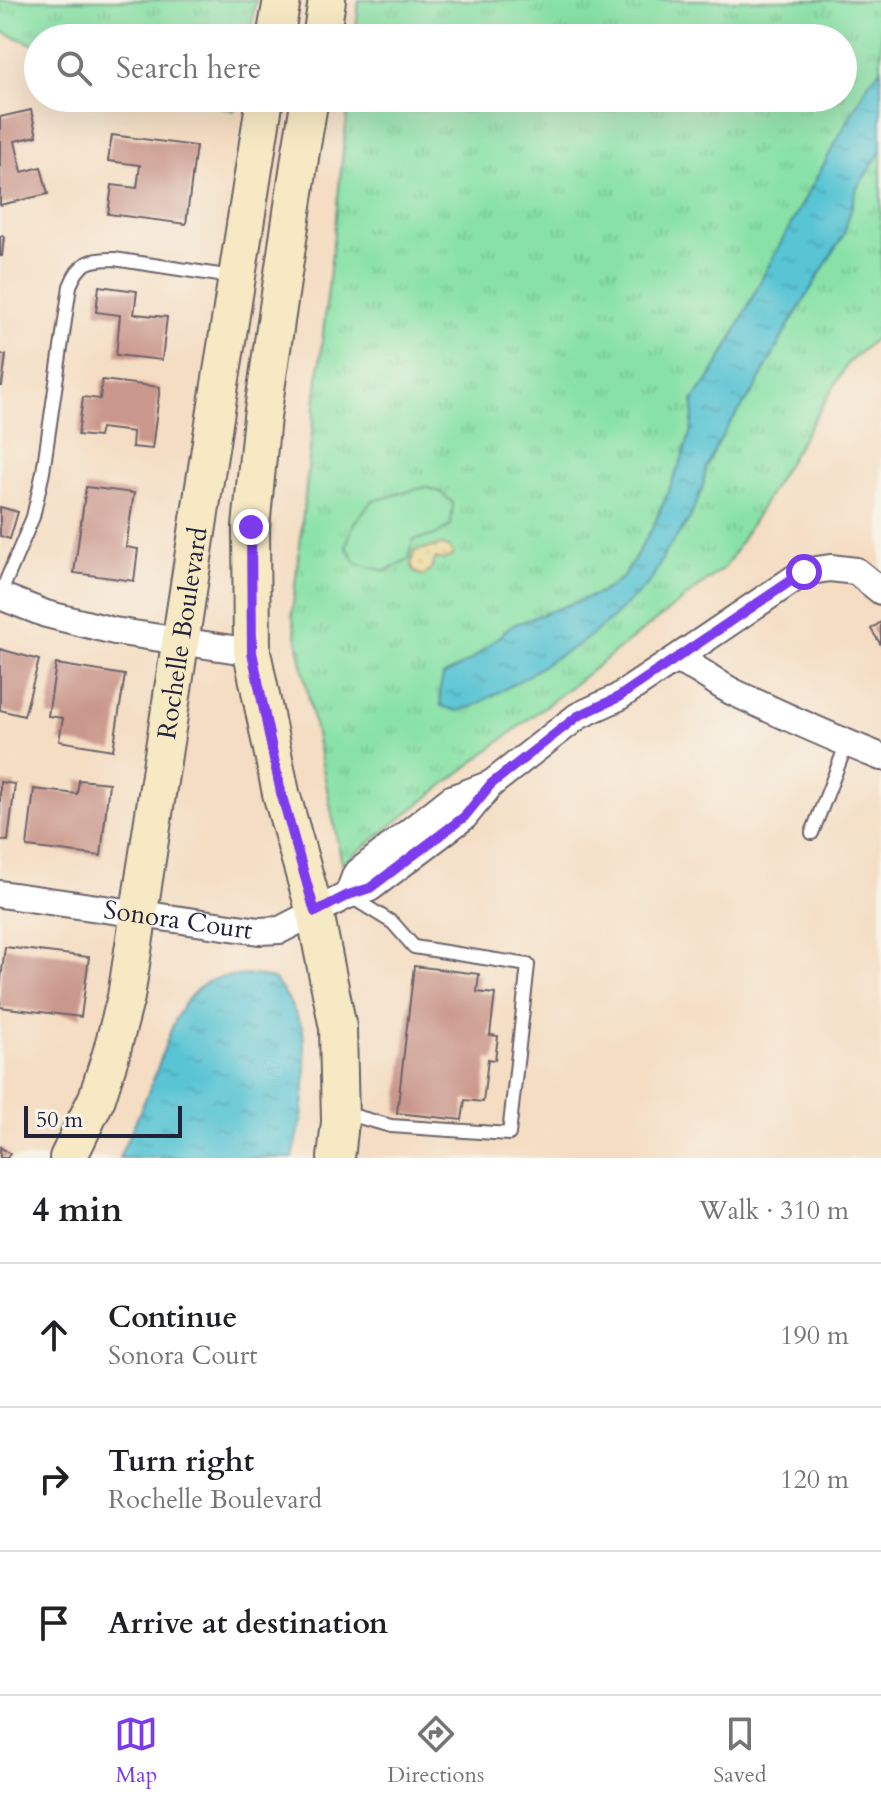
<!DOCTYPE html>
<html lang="en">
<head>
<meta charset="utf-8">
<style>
	body { margin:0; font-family:Cardo,serif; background:#f2f2f2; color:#202124 }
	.scale { position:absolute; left:24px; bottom:20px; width:158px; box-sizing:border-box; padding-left:8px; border:4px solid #22223b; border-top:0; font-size:22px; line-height:28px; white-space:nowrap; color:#22223b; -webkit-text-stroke:6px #f7f3e8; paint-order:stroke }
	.stop { position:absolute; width:24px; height:24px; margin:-18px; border:6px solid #7c3aed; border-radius:50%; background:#fff }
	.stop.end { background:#7c3aed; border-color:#fff; box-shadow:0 2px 8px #0008 }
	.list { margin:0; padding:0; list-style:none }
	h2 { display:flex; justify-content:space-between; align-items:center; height:104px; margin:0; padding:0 32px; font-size:34px }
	h2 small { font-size:26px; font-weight:400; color:#757577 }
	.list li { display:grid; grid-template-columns:52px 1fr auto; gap:24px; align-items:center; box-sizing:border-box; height:144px; padding:0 32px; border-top:2px solid #e0e0e0 }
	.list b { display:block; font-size:30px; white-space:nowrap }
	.list p { margin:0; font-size:26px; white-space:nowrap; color:#757577 }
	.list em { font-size:26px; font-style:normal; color:#757577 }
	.icon { flex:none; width:44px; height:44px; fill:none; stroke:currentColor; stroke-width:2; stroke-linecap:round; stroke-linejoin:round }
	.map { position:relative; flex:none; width:881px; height:1158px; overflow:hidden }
	.search { position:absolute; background:#fff; box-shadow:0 8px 32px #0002; left:24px; right:24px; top:24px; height:88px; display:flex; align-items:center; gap:20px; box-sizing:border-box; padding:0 28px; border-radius:44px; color:#757577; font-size:30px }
	.sheet { height:536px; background:#fff }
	nav { display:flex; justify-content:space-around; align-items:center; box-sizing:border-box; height:112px; border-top:2px solid #e0e0e0; background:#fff; font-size:22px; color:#757577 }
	nav a { display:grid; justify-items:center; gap:4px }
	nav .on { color:#7c3aed }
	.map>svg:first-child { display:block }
	.grass { fill:url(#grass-tufts); stroke:#558271; stroke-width:2 }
	.sand { fill:url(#sand-dots); stroke:#887e6c; stroke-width:2 }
	.green { fill:#88e2a7; stroke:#558271; stroke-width:2 }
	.water { fill:url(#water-ripples); stroke:#3e7388; stroke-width:2 }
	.building { fill:#ca978c }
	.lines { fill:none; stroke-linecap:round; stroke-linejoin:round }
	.service-casing { stroke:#6c636a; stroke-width:16 }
	.minor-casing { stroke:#6c636a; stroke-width:30 }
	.secondary-casing { stroke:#6c636a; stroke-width:40 }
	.service { stroke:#fff; stroke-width:12 }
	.minor { stroke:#fff; stroke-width:26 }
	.secondary { stroke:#f7e9c3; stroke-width:36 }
	.route { stroke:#7c3aed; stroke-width:10 }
	.labels { text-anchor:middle; stroke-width:6; stroke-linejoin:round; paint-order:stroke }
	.street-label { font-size:26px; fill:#22223b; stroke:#f7f3e8 }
</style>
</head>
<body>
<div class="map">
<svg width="881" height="1158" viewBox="0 0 881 1158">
	<defs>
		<pattern id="grass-tufts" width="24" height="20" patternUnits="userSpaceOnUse" patternTransform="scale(2)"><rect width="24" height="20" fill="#88e2a7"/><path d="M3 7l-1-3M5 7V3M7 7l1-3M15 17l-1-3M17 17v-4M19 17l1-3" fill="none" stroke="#75c291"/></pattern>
		<pattern id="sand-dots" width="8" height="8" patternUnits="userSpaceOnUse" patternTransform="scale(2)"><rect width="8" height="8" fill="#eeda9e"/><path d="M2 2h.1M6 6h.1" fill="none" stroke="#ccbb89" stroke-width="1.8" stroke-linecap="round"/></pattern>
		<pattern id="water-ripples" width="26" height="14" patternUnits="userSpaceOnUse" patternTransform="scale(2)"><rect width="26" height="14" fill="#59c4d4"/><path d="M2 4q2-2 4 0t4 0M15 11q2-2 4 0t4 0" fill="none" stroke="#4da8b7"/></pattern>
	</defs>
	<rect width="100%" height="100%" fill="#f7f3e8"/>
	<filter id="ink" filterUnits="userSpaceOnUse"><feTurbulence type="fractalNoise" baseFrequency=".0125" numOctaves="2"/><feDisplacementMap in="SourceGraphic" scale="16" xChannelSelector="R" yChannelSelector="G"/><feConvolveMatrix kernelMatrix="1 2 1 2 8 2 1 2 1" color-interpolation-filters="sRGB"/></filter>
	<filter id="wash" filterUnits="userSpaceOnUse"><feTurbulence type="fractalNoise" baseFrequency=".006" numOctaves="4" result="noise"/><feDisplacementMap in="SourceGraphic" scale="32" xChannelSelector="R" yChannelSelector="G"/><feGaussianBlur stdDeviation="1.8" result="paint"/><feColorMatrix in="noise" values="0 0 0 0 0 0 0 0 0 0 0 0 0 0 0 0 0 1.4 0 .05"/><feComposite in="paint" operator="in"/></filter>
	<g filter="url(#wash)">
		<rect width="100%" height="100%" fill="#f4ddc2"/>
		<g class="grass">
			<path d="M0,0h256l-7,38h-211v8l-38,-15z"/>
			<path d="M359,0h522v333l-33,30 -122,203 -384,298 -50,-250 57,-516h494v-60h-488z"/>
			<path d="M196,98h41l-3,13z"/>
		</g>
		<path class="sand" d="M441,545l7,2 6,8 -10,5 -8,-2 -5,11 -8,7 -9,-4 -3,-9 4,-12z"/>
		<path class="green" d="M426,487l14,5 13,11 -2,22 -18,11 -20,4 -4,19 -23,12 -29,-7 -11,-18 8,-23 18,-22z"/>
		<g class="water">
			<path d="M881,69v82l-24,37 -13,46 -55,91 -37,69 -19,25 -16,26 -11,23 -3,18 -13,32 -26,37 -13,26 -42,40 -29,23 -29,16 -25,17 -52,29 -17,5 -16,-5 -1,-17 3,-13 30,-17 37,-33 90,-33 23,-16 30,-50 29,-68 9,-29 2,-15v-15c28,-33 49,-83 69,-122 35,-66 72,-132 108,-198z"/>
			<path d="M252,975l22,4 13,18 16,32 3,44 -4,45 -9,40h-174c11,-25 23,-50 33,-75 13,-32 21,-79 52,-99 15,-9 31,-8 48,-9z"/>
		</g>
		<g id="blocks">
			<g class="building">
				<path d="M31,110l6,26 -22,5 7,31 19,-5 7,27 -48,11v-88z"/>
				<path d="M112,135l84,11 -10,78 -78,-10 4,-29 25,3 3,-23 -32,-4z"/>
				<path d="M0,236h4l-2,20h-2z"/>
				<path d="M99,286l38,5 -3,23 33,3 -5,43 -46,-5 4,-40 -24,-3z"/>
				<path d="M0,354l6,1 -4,31h-2z"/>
				<path d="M102,380l58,7 -8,62 -20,-2 1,-15 -32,-4 -2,9 -21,-2 5,-38 17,2z"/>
				<path d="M86,487l48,6 -8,54 12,2 -4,32 -60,-8z"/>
				<path d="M0,507l18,5 -8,27 -10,-3z"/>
				<path d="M881,622v23l-10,-16z"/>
				<path d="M0,649l39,11 -15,56 -24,-6z"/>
				<path d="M56,664l69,11 -12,75 -54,-9 4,-23 -15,-2z"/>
				<path d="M79,780l30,3 -8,73 -74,-9 7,-58 43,5z"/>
				<path d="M0,782l15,2 -7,57 -8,-1z"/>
				<path d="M5,947l84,10 -8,60 -81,-10v-20z"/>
				<path d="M414,966l65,8 -2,18 18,2 -5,41 8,1 -3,24 -7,-1 -5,43 -18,-2 -3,20 -65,-7z"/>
				<path d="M0,1147l10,7 -3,4h-7z"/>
			</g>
		</g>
	</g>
	<g filter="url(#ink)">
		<use href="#blocks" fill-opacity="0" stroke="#6c636a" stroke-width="2"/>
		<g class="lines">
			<g class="service-casing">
				<g id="service">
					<path d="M0,595l33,-78 10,-45 27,-186c9,-24 20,-27 44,-27l118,18"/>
					<path d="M812,833l35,-90"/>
					<path d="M344,1113l47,13 118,8 19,-169 -114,-18 -21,-24 -42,-26"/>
				</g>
			</g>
			<g class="minor-casing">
				<g id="minor">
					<path d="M0,596l46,18 68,17 138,21"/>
					<path d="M674,660l130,-88 26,-4 26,3 25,20"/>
					<path id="s1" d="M0,894l259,37 21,-1 68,-35 22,-7 94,-71 27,-33 87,-68 39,-18 57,-38c22,5 39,22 59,32 49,23 98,45 148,65"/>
					<path d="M348,895l8,-21 95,-75 40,-15"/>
				</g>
			</g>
			<g class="secondary-casing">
				<g id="secondary">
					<path d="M275,38l7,-38"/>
					<path d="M321,38l6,-38"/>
					<path d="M310,98l-9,53 -39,266 -11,110 1,125 29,141 34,119 23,116 2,94 -4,36"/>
					<path id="s2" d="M68,1158l29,-60 14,-44 15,-57c47,-299 90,-600 139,-899"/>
				</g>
			</g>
			<use href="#service" class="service"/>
			<use href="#minor" class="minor"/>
			<use href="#secondary" class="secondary"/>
		</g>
	</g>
	<g class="lines" filter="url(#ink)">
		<path class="route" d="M251,527l1,125 29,141 34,119 33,-17 22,-7 94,-71 27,-33 87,-68 39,-18 187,-126"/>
	</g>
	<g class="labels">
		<g class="street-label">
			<text dy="9" stroke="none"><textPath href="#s2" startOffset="540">Rochelle Boulevard</textPath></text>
			<text dy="9" stroke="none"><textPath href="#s1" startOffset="180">Sonora Court</textPath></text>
		</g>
	</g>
</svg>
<div class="scale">50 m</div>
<div class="stop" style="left:804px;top:572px"></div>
<div class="stop end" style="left:251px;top:527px"></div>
<div class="search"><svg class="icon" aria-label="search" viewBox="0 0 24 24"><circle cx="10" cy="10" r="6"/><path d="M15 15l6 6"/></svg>Search here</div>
</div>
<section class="sheet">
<h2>4 min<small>Walk · 310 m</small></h2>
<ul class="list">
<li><svg class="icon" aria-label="ahead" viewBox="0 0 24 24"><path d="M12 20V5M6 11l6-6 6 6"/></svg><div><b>Continue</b><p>Sonora Court</p></div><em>190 m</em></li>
<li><svg class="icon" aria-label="right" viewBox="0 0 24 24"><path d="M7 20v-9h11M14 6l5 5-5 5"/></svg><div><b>Turn right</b><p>Rochelle Boulevard</p></div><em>120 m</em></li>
<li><svg class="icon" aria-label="arrive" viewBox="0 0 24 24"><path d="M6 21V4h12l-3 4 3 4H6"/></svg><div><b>Arrive at destination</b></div></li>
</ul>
</section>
<nav>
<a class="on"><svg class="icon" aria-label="map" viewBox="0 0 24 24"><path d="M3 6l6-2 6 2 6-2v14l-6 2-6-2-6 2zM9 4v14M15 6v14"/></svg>Map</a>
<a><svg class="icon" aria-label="directions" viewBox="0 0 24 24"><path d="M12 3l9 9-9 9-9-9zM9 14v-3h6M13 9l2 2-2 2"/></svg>Directions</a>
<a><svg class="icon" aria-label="saved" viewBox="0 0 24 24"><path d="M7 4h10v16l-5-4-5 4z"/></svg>Saved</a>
</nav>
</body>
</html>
